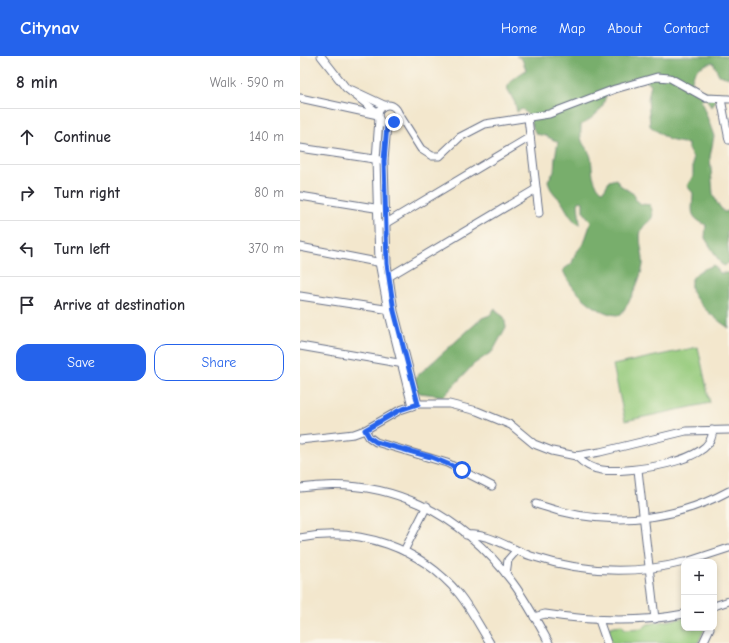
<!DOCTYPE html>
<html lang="en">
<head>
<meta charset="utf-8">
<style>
	body { margin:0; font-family:"Comic Neue",sans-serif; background:#f2f2f3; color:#2b2b33 }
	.controls { position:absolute; right:12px; bottom:12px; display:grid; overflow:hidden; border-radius:8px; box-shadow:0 2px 6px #0003 }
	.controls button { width:36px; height:36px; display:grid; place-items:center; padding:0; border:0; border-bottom:1px solid #e1e1e2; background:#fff; color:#2b2b33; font:20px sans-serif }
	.stop { position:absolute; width:12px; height:12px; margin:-9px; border:3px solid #2563eb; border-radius:50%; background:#fff }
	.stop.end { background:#2563eb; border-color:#fff; box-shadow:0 1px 4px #0008 }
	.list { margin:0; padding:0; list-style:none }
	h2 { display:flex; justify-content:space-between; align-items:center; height:52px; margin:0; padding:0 16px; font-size:17px }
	h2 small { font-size:13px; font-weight:400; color:#7c7c81 }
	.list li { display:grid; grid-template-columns:26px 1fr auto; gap:12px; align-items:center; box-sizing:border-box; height:56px; padding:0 16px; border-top:1px solid #e1e1e2 }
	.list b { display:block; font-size:15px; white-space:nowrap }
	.list em { font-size:13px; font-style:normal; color:#7c7c81 }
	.actions { display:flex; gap:8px; padding:12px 16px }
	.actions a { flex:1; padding:9px 0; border:1px solid #2563eb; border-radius:12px; text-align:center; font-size:14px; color:#2563eb }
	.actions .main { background:#2563eb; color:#fff }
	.icon { flex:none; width:22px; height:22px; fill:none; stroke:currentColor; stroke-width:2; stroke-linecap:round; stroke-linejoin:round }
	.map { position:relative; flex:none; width:429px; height:587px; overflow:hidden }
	header { display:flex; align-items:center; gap:24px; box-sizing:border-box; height:56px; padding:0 20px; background:#2563eb; color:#fff }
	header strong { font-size:19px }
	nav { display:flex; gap:22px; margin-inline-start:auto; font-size:14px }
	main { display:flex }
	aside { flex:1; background:#fff }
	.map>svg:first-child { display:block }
	.green { fill:#95ca7c; stroke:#587c6d }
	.forest { fill:#78ae6c; stroke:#4a6e65 }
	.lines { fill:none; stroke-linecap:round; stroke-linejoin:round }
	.minor-casing { stroke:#676f85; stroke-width:9 }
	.minor { stroke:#fff; stroke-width:7 }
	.route { stroke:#2563eb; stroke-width:5 }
</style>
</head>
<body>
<header>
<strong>Citynav</strong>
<nav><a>Home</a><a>Map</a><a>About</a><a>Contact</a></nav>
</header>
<main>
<aside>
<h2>8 min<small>Walk · 590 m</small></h2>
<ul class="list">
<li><svg class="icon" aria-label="ahead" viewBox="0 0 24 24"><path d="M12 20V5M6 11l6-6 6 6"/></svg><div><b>Continue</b></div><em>140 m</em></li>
<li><svg class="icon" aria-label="right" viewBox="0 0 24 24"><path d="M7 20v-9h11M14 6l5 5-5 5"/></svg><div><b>Turn right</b></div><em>80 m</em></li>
<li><svg class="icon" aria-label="left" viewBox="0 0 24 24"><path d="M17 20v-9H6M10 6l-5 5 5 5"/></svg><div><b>Turn left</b></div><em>370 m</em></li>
<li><svg class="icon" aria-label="arrive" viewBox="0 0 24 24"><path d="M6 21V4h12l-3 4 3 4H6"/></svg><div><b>Arrive at destination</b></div></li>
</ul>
<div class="actions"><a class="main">Save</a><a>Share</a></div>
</aside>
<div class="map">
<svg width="429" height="587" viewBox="0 0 429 587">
	<rect width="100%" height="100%" fill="#fbf7ec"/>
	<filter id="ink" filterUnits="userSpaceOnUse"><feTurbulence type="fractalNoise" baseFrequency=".025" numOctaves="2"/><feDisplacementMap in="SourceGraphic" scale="8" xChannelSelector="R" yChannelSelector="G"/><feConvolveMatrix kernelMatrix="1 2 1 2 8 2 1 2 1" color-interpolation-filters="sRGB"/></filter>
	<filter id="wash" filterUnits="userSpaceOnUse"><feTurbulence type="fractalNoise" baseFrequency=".012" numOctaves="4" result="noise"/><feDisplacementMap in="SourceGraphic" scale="16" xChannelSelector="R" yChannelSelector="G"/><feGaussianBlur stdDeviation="0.9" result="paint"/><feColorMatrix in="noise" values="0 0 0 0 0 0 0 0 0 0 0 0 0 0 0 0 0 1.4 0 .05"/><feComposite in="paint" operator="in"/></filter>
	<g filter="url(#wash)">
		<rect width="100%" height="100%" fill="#f3e7cd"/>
		<g class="green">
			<path d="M398,291l12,56 -85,18 -12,-56z"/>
			<path d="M384,562v10h21l-7,15h-86l-4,-9 1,-6 5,-2 8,-1 3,4 18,-1 5,-4z"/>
		</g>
		<g class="forest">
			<path d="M216,0h213v22l-10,-3 -6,-13c-13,4 -22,9 -21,23l-14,-7 -2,1 20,13 8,-1 13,5 -6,11 -5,-9h-4l-1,2 13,36 -4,21 3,37 4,9 7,9 5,-1v19l-2,2c0,11 2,19 2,30l-4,4 -4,-2 -16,-26 1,-13c-19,-9 -13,-15 -13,-32l-6,-7 6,-10v-18l-5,-9v-5l-19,-4 -19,-14 -2,-27 3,-15c-18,-12 -25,0 -42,5 -3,6 -4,10 -6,16 -4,9 -14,15 -22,20 0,5 -1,11 1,16 2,6 8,10 9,17 2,13 0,23 11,33l3,-2 4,-8 7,-2 4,6 15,10v4l6,5 9,1c8,17 -4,14 -9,26 -3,10 3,23 2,34 -2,13 -14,40 -23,50 -22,1 -50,-25 -57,-45l9,-7 3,-9 9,-11 7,-21 -8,-11v-9l-3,-1 -2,3 2,20h-2c-9,-7 -11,-14 -17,-23 -6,-7 -12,-11 -13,-21l6,-8 1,-14 3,-16 -12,-6 -10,-2c-5,-9 -5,-18 -14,-25l-5,3 -2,-9 -8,-15 4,-8 15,-10 -4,-11z"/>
			<path d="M414,209l6,8h9v55c-12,-8 -51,-36 -34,-53 4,-5 13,-7 19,-10z"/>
			<path d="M195,252l2,4 7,5 2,10 -13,24 -19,13 -30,32 -24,-3 -9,-6 6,-11 65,-58 8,-3z"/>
		</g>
	</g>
	<g filter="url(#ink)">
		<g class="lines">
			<g class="minor-casing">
				<g id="minor">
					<path d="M21,0l25,32 32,25"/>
					<path d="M52,34l32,15"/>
					<path d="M0,42l78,17"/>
					<path d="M421,43l8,41"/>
					<circle cx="88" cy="59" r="10"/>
					<path d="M97,55l24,38 11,7h8l20,-19 25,-13 64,-10 66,-25 42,-12 13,1 36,20 23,1"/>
					<path d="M228,62l11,95"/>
					<path d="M79,63l-3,40 3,103 9,48 24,96"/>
					<path d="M87,69l-3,36 3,103 7,47 24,93"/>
					<path d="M0,92l81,12"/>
					<path d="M0,140l81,13"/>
					<path d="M83,169l147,-88"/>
					<path d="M0,191l82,16"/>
					<path d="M85,223l151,-90"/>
					<path d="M0,240l91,14"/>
					<path d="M0,290l104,18"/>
					<path d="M65,374l4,7 7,5 71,21 45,23"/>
					<path d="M0,384l54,-6 11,-4 35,-20 18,-6h31l28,7 34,14 23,19 18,7 24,5 24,-4 86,-21 43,-1"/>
					<path d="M276,400c7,7 16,13 26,14 23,3 115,-7 110,-40"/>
					<path d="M338,414l17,149"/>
					<path d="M0,432c88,-13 161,25 213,95 14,19 25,40 36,60"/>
					<path d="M236,448c65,23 132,20 193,-13"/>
					<path d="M166,479c22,-3 44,14 65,21 49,16 102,19 153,6"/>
					<path d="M0,482c59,-12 121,10 159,56 12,15 21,33 31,49"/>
					<path d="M104,495l23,-45"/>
					<path d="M386,506l43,-14"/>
					<path d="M206,518l2,-14 8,-9"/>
					<path d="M414,550l15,-5"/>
					<path d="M234,561l11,-3c46,7 93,9 139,0"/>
					<path d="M299,564l8,23"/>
					<path d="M403,587l7,-15"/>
				</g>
			</g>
			<use href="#minor" class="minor"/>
		</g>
	</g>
	<g class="lines" filter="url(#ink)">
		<path class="route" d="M94,66l-7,3 -3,36 3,103 7,47 24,93 -18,6 -35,20 4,7 7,5 55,15 31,13"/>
	</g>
</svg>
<div class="controls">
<button>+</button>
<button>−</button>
</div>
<div class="stop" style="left:162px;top:414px"></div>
<div class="stop end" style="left:94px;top:66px"></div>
</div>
</main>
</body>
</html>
